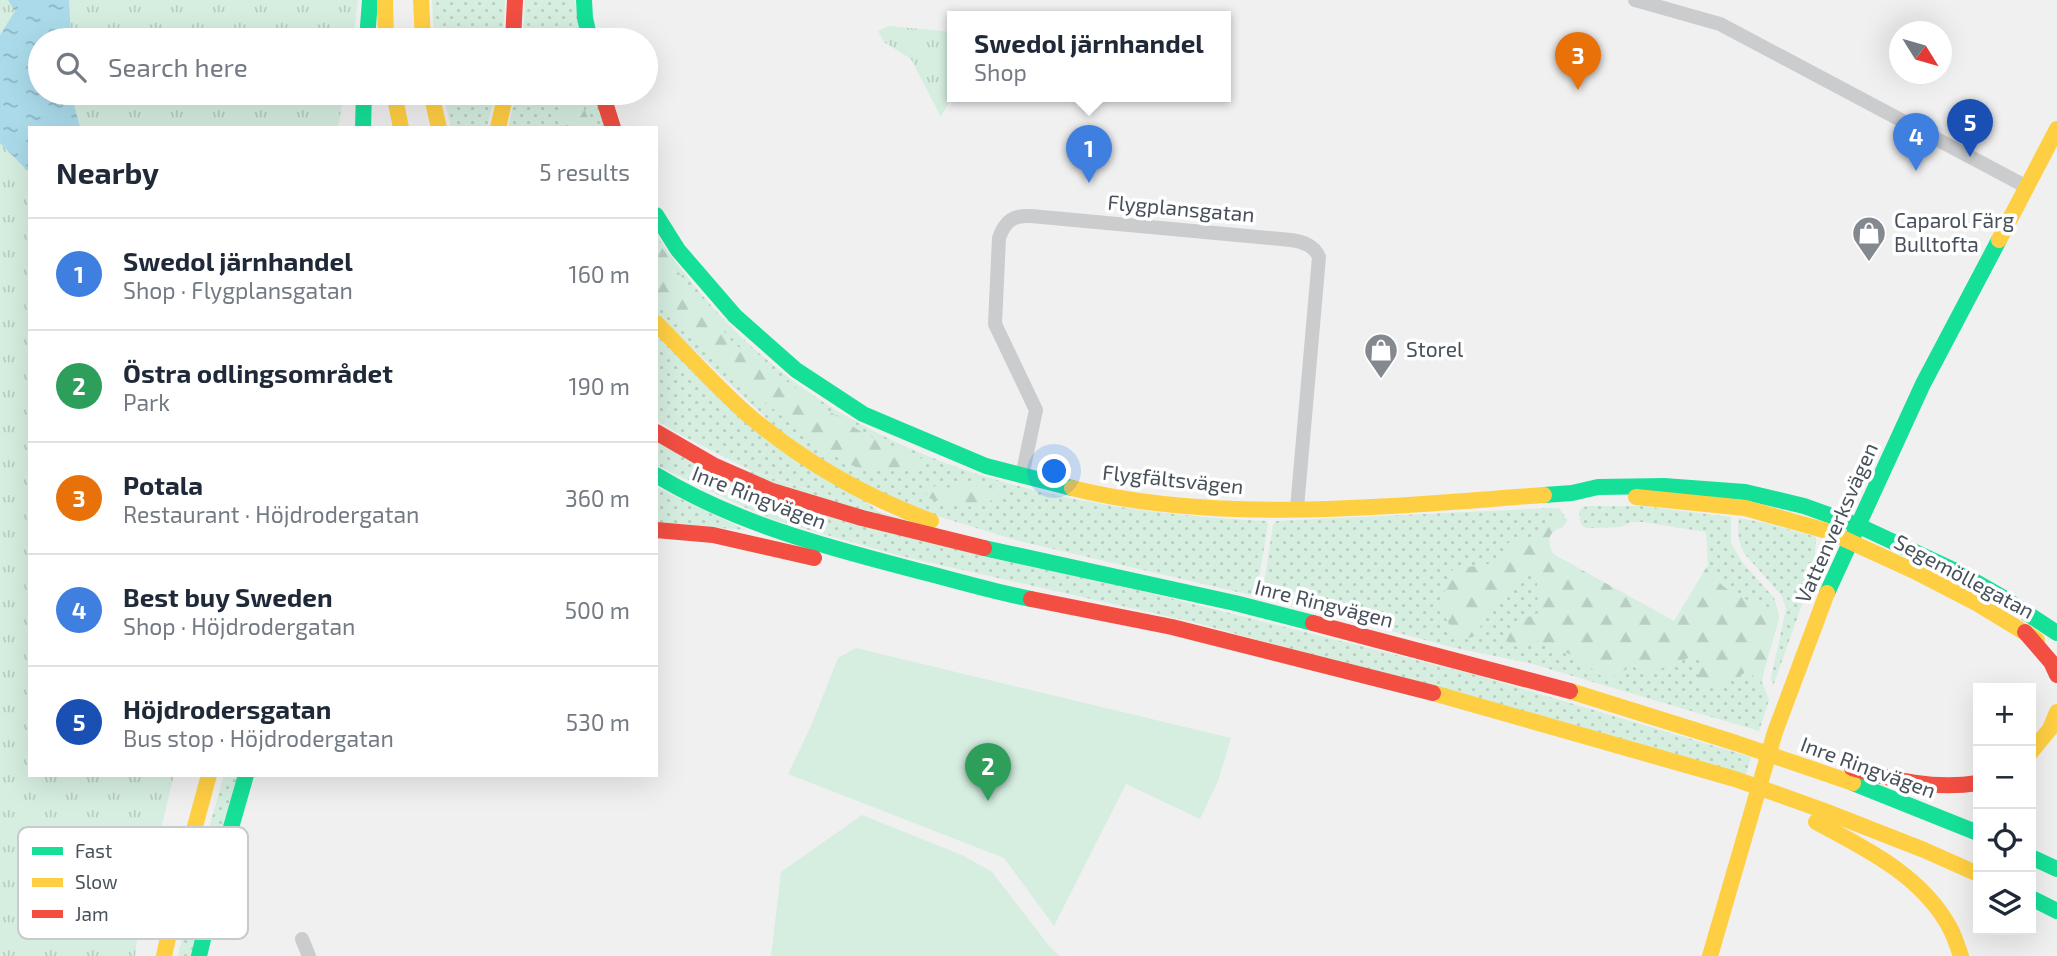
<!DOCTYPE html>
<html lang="en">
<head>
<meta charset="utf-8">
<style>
	body { margin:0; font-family:"Exo 2",sans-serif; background:#f6f6f7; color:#1f2937 }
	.controls { position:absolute; right:21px; bottom:21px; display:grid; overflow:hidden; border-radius:0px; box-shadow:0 7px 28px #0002 }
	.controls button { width:63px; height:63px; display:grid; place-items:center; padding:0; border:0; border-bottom:2px solid #e0e1e3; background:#fff; color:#1f2937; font:35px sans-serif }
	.compass { position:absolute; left:1889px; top:21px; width:63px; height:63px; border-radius:50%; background:#fff; box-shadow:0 7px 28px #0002; rotate:127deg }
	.you { position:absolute; left:1055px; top:472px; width:24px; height:24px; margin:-18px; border:5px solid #fff; border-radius:50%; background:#1a73e8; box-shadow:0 0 0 10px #1a73e833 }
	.badge { display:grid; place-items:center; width:46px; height:46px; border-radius:50%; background:#1a73e8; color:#fff; font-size:23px; font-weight:700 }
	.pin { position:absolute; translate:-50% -58px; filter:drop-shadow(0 2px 4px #0008) }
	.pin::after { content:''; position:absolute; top:37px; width:24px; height:21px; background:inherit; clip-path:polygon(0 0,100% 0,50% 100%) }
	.popup { position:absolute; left:947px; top:11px; width:284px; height:91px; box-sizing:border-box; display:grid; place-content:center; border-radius:0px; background:#fff; filter:drop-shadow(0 2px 5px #0005); font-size:23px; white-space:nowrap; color:#747a83 }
	.popup b { font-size:26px; color:#1f2937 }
	.popup::after { content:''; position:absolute; left:50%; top:100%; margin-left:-14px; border:14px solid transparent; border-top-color:#fff }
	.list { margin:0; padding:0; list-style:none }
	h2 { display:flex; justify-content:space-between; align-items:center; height:91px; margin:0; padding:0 28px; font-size:30px }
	h2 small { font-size:23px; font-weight:400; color:#747a83 }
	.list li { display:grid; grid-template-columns:46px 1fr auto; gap:21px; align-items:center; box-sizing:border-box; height:112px; padding:0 28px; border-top:2px solid #e0e1e3 }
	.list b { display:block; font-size:26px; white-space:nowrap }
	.list p { margin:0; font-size:23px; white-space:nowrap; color:#747a83 }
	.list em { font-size:23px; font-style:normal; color:#747a83 }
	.icon { flex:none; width:38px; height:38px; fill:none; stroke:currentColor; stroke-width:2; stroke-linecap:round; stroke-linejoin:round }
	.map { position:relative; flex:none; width:2057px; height:956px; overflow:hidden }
	.search { position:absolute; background:#fff; box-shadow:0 7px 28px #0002; left:28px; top:28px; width:630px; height:77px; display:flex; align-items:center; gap:18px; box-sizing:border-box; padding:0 24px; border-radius:38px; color:#747a83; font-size:26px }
	.panel { position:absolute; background:#fff; box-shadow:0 7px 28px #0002; left:28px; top:126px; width:630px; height:651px; border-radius:0px }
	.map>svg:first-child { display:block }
	.grass { fill:url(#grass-dots) }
	.forest { fill:url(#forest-firs) }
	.park { fill:url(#park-tufts) }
	.garden { fill:#d5eee0 }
	.water { fill:url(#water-ripples) }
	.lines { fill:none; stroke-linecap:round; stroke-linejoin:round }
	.street { stroke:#caccce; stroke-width:14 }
	.fast { stroke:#16e098; stroke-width:16 }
	.slow { stroke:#ffcf43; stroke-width:16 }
	.jam { stroke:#f24e42; stroke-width:16 }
	.labels { text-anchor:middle; stroke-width:7; stroke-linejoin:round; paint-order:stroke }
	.street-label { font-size:21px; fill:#48515b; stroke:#fff }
	.poi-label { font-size:21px; fill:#48515b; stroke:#fff; text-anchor:start }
	.key { fill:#fff; stroke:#c8cbce; stroke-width:2 }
	.key-label { font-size:19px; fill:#48515b }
</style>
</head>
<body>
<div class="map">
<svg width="2057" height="956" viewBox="0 0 2057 956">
	<defs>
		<pattern id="grass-dots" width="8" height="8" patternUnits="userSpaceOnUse" patternTransform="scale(1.75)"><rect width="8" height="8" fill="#d5eee0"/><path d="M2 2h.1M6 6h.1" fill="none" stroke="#b8cec2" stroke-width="1.8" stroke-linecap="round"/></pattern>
		<pattern id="forest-firs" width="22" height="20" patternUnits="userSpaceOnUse" patternTransform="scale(1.75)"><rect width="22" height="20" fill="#d5eee0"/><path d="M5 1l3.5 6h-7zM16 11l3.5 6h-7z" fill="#b8cec2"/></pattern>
		<pattern id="park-tufts" width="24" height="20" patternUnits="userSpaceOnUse" patternTransform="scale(1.75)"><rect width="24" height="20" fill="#d5eee0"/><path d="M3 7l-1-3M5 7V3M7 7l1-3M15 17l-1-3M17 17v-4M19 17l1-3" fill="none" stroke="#b8cec2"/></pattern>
		<pattern id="water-ripples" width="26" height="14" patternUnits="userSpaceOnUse" patternTransform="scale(1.75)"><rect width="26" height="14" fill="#abdbea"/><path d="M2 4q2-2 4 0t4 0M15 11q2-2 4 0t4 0" fill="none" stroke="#8db4c1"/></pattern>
	</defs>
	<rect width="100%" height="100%" fill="#f0f0f0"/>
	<g class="grass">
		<path d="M432,0h73l-2,40h-69z"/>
		<path d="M525,0h50l6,40h-58z"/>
		<path d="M443,93h52l-8,35h-36z"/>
		<path d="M516,93h78l12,35h-98z"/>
		<path d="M656,234c12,20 27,37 41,55 143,174 355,222 570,232l1,3 -10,60h6l9,-59 3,-4 275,-13 9,1 7,11 -4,7c-15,4 -17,14 -10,27l121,68 34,-57 -2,-33 -63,-10h-12l-10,5 -35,1 -5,-3 -2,-14 4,-4 7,-1h52l89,11v26l11,19 32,36 4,12 1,9 -14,47 -3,15 7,19 -10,31 -230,-68 -78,-16 -153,-41 -279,-65 -121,-37 -99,-55 -143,-135z"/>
		<path d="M656,331l223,181 -125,-40 -77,-39 -21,-14z"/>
		<path d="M656,442l434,136 390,98 271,81 -5,18 -553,-153 -292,-66 -134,-38 -111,-53z"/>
		<path d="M656,487l90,43 -90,-7z"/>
		<path d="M1739,518l27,5 50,14 -2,34 -41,115 -2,-8 15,-69 -4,-13 -38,-43c-6,-12 -7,-22 -5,-35z"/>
		<path d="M224,775h14l-47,181h-13l23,-100z"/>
	</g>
	<g class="forest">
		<path d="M560,93h18l14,35h-33l3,-4z"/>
		<path d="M656,239l37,54 42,52 20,11 49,39 59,38 59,26 5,5 -12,5 -52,2 -43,-23 -90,-75 -74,-76z"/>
		<path d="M966,483l33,7 1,3c-21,23 -47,12 -72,5l-2,-6 2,-4 7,-2 12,2z"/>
		<path d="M1555,519l12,1 -4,7c-15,4 -17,14 -10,27l121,67 34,-56c9,27 45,38 70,45l1,9 -19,65 -12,-14c-12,10 -28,16 -44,17l-6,-7 2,-16 -3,-10 -29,13 -25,5 -11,-6 -24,14 -10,-6 -19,-16 -41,-17c-12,7 -20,9 -32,0l10,-19 22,-9 -1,-32 -6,-11 -16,12 -9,19c-24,4 -24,11 -26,33l-11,4 -14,-3 -12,-22 1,-19 7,-23 5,-3 22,-2 25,-5 5,-18 11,-5 18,3z"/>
	</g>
	<g class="park">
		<path d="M0,0h358l-5,40h-313v53h304l-6,35h-308v647h144l-34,140 -5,41h-135z"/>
		<path d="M889,26l63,6v64l-11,21 -30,-58 -27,-17 -6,-11z"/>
	</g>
	<g class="garden">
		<path d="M856,648l375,90 -13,43 -18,38 -74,-35 -72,142 -50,-68 -216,-84 23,-48 27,-68z"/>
		<path d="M862,815l102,41 28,16 58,75 10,9h-289l10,-84z"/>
	</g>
	<path class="water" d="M8,0h61l2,40h-31v53h31l9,35h-50v45l-30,-30v-108l15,-24z"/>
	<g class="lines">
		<g class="street">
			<path d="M1635,0l85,24 307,163"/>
			<path d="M1022,476l14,-66 -41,-86 4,-86c6,-17 14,-23 32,-22l260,24c12,2 23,5 28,17l-22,251"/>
			<path d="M302,939l7,17"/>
		</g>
		<g class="fast">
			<path d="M584,0l1,18 5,22"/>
			<path d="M367,40l3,-40"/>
			<path d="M363,128l1,-35"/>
			<path d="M656,215l22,35 57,66 61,54 67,44 123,52 86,22"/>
			<path d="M656,475c79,48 167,71 255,94 40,10 80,22 120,30"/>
			<path d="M1544,495l28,-2 26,-6 66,-1 81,6 59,14 53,19 103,48 42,24 55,36"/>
			<path d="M984,548l251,55 78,20"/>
			<path d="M1827,593l96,-209 76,-144"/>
			<path d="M1853,783l125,50"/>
			<path d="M2031,857l26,12"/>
			<path d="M2031,898l26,13"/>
			<path d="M199,956l25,-104 22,-77"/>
		</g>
		<g class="slow">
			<path d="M385,0l1,40"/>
			<path d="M421,0l2,40"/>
			<path d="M394,93l7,35"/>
			<path d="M431,93l8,35"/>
			<path d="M498,128l8,-35"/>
			<path d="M1999,240l58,-111"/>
			<path d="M656,323c30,30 59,63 91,91 55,47 116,82 184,107"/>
			<path d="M1072,488c146,37 322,18 472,7"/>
			<path d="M1636,497l109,11 82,23 87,40 62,32 61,37"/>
			<path d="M1570,691l166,52 117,40"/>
			<path d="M1433,693l302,86 87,31 102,40 54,24"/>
			<path d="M2031,752l19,-23 7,-17"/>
			<path d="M1816,822c51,27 108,55 135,108 4,8 7,18 10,26"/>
			<path d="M164,956l18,-82 27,-99"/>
			<path d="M1710,956l65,-224 52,-139"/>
		</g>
		<g class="jam">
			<path d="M513,40l2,-40"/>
			<path d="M602,93l11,35"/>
			<path d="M656,432l57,33 59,26 90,27 122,30"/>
			<path d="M656,530l57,5 101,23"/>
			<path d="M1031,599l141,28 261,66"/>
			<path d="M1313,623l257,68"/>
			<path d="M2025,632l26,30 6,13"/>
			<path d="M1852,768c42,12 82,22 126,15"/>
		</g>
	</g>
	<defs>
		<g id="shop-pin" transform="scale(1.75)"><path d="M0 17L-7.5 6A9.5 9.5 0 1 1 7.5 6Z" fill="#83898f" stroke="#fff"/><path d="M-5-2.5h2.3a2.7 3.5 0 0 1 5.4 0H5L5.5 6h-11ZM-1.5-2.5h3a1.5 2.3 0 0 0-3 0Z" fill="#fff"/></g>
	</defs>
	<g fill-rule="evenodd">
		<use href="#shop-pin" x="1869" y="233"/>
		<use href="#shop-pin" x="1381" y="350"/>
	</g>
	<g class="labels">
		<g class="street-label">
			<text transform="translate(1181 209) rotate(5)" y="7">Flygplansgatan</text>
			<text transform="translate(1173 480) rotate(6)" y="7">Flygfältsvägen</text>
			<text transform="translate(759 498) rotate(21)" y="7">Inre Ringvägen</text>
			<text transform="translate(1837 523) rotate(-66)" y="7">Vattenverksvägen</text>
			<text transform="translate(1964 577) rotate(28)" y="7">Segemöllegatan</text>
			<text transform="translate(1324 604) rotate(14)" y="7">Inre Ringvägen</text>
			<text transform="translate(1868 768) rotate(20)" y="7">Inre Ringvägen</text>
		</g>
		<g class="poi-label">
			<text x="1894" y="228">Caparol Färg<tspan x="1894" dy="24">Bulltofta</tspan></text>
			<text x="1406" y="357">Storel</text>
		</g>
	</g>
	<rect x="18" y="827" width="230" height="112" rx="10" class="key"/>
	<rect x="32" y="847" width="31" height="8" fill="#16e098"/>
	<rect x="32" y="878" width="31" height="9" fill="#ffcf43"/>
	<rect x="32" y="910" width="31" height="8" fill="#f24e42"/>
	<g class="key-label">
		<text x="75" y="858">Fast</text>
		<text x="75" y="889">Slow</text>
		<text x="75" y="921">Jam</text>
	</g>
</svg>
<div class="controls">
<button>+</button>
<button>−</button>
<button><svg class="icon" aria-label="locate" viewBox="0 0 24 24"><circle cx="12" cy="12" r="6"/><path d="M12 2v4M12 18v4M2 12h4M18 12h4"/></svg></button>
<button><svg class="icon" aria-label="layers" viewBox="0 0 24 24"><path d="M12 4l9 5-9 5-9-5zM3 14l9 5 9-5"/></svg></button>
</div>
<svg class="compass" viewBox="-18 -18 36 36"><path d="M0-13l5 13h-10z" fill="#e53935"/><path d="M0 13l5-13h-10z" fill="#747a83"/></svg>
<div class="you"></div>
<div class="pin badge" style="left:1089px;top:183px;background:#3f7fe0">1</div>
<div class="popup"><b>Swedol järnhandel</b>Shop</div>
<div class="pin badge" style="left:988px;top:801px;background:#2e9e5b">2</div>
<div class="pin badge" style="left:1578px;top:90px;background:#e8710a">3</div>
<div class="pin badge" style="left:1916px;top:171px;background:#3f7fe0">4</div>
<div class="pin badge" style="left:1970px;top:157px;background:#1a4fb4">5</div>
<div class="search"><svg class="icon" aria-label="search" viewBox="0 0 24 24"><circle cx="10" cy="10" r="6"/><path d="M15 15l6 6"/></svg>Search here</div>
<section class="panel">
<h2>Nearby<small>5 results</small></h2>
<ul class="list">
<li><span class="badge" style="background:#3f7fe0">1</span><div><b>Swedol järnhandel</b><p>Shop · Flygplansgatan</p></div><em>160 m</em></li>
<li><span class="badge" style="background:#2e9e5b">2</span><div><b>Östra odlingsområdet</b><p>Park</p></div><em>190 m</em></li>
<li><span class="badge" style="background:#e8710a">3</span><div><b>Potala</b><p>Restaurant · Höjdrodergatan</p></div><em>360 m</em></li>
<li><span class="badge" style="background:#3f7fe0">4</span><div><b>Best buy Sweden</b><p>Shop · Höjdrodergatan</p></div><em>500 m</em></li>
<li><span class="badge" style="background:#1a4fb4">5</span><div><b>Höjdrodersgatan</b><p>Bus stop · Höjdrodergatan</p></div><em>530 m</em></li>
</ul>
</section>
</div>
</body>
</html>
